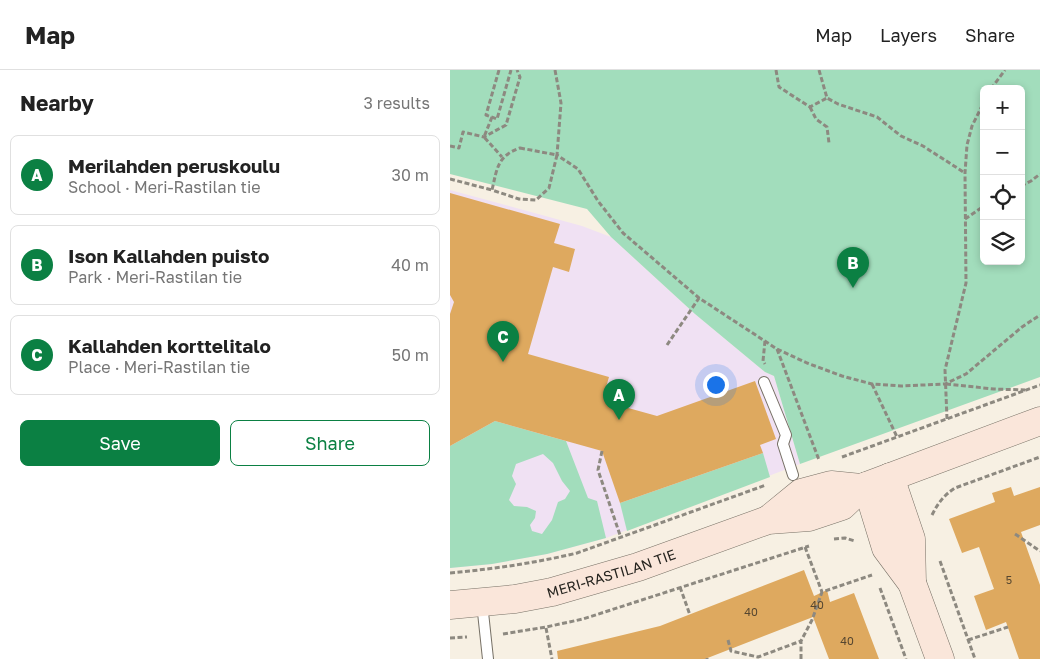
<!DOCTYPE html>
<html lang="en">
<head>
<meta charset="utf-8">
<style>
	body { margin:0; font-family:"Golos Text",sans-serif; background:#f6f6f6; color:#222 }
	.controls { position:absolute; right:15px; top:15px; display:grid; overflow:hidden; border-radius:8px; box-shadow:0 2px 8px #0003 }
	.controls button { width:45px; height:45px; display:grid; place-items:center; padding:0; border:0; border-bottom:1px solid #e0e0e0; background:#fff; color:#222; font:25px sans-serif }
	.you { position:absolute; left:265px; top:314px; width:18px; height:18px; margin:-12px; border:4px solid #fff; border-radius:50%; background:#1a73e8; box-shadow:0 0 0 8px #1a73e833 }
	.badge { display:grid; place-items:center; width:32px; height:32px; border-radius:50%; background:#0b8043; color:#fff; font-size:16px; font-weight:700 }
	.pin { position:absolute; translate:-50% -41px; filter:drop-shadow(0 1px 2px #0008) }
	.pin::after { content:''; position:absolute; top:26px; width:18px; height:15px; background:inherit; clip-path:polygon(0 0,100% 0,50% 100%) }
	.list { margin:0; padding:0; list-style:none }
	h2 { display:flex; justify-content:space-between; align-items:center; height:65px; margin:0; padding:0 20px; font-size:21px }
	h2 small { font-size:16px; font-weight:400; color:#767676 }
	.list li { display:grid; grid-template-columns:32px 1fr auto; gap:15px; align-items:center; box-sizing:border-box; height:80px; margin:0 10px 10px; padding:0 10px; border:1px solid #e0e0e0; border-radius:8px }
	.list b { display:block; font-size:19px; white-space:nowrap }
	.list p { margin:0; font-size:16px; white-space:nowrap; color:#767676 }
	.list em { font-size:16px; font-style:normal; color:#767676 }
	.actions { display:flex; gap:10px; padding:15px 20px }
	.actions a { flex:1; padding:11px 0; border:1px solid #0b8043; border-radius:8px; text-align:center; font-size:18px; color:#0b8043 }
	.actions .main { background:#0b8043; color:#fff }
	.icon { flex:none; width:28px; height:28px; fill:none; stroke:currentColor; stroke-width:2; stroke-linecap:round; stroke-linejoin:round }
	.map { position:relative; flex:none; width:590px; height:589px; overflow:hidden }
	header { display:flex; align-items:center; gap:30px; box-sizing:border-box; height:70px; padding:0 25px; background:#fff; border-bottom:1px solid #e0e0e0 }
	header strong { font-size:24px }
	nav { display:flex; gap:28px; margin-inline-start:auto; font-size:18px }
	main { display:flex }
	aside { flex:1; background:#fff }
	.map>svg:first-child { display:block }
	.education { fill:#f0e1f3 }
	.green { fill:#a2ddbc; fill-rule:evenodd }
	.building { fill:#dea95f }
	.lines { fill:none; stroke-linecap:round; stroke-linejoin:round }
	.lane-casing { stroke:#777166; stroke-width:12 }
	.secondary-casing { stroke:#777166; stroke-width:29 }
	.path { stroke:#8d8980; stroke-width:3; stroke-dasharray:5 2.5; stroke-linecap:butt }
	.lane { stroke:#fff; stroke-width:10 }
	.secondary { stroke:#fae6da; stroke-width:28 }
	.labels { text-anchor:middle; stroke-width:5; stroke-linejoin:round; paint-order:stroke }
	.number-label { font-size:11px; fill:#554630 }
	.street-label { font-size:14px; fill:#272520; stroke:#fefefe }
</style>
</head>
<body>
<header>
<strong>Map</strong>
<nav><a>Map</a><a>Layers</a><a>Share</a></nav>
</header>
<main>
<aside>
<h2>Nearby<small>3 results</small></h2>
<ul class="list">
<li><span class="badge">A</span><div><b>Merilahden peruskoulu</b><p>School · Meri-Rastilan tie</p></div><em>30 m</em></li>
<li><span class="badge">B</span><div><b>Ison Kallahden puisto</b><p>Park · Meri-Rastilan tie</p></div><em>40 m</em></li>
<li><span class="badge">C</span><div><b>Kallahden korttelitalo</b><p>Place · Meri-Rastilan tie</p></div><em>50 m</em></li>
</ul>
<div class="actions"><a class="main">Save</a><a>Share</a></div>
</aside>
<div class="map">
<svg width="590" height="589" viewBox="0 0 590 589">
	<rect width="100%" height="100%" fill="#f7f0e3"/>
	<path class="education" d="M0,120l132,36 29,11 84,77 70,58 9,4 26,88 -194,74 -59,16 -55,10 -42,4z"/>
	<g class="green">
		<path d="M0,0h590v307l-240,87 -26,-88 -9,-4 -70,-58 -84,-77 -24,-28 -137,-35zM534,19h37v172h-37z"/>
		<path d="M45,351l71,20 22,57 9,3 9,37 -59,16 -55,10 -42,4v-122zM93,384l10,9 9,18 8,10 -5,8 -7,3 -6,18 -10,14 -10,-3 -2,-6 5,-7 1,-7 -9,-4 -13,-1 -5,-6 7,-16 -4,-8 4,-12z"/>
		<path d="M313,383l7,24 -143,54 -7,-28z"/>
	</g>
	<g class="building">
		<path d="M0,123l110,31 -6,19 21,6 -6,23 -16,-5 -25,87 81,23 -5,17 19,5 -2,7 36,10 98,-35 21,58 -16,6 3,8 -143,50 -18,-52 -107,-30 -45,25v-132l4,-12 -4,-7z"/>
		<path d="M561,417l3,9 26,-9v38l-19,7 19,53v74h-21l-13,-37 -20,8 -12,-34 20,-7 -15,-42 -17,6 -13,-34 46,-17 -3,-9z"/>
		<path d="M354,500l10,26 13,-6 3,12 24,-9 25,66h-50l-16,-42 -108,42h-147l-1,-8 103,-25z"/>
	</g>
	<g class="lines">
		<g class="lane-casing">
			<g id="lane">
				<path d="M314,312l22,53 -3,9 10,31"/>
				<path d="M32,533l6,56"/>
			</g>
		</g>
		<g class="secondary-casing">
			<g id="secondary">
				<path d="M440,407l21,62 1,44"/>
				<path d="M417,416l19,62 26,35 28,76"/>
				<path d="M318,450l33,-27 30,-8 30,3"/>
				<path id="s1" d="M0,535l65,-6 37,-7 86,-25 130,-47 41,-3 33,-11 19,-18 179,-67"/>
			</g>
		</g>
		<g class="path">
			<path d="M49,0l-13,45 11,4 14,-49"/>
			<path d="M105,0l6,33 -4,52 21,14 20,32 25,32 76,65 78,51 30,14 35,13 30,8 29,2 44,-2 21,-10 56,-47 18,-12"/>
			<path d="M326,0l3,17 31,20 17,-9"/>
			<path d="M369,0l8,28 11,6 39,13 24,19 22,10 42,27"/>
			<path d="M541,19l14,-19"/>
			<path d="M360,37l6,12 11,8 2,16"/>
			<path d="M42,47l-8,20 18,20"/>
			<path d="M0,76l9,2 4,-16 21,5 22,-12 14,-48 -3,-7"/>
			<path d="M70,78l37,7 -8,33 -13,12 -17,-1 -27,-9c5,-21 5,-34 28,-42z"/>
			<path d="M0,109l42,11"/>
			<path d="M571,116l10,-5 9,-7"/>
			<path d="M515,149l19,-13"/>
			<path d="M315,271l-2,20 2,3"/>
			<path d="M217,275l32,-47"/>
			<path d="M327,279l42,111"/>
			<path d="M422,314l25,53"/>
			<path d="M496,314l48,5 31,1"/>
			<path d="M497,349l-2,-49 21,-87 -1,-110 2,-28 5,-19 12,-24"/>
			<path d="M152,381l-4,19 23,68"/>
			<path d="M392,387l198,-72"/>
			<path d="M482,445c6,-12 12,-20 23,-27l85,-31"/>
			<path d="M565,464l25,17"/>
			<path d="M384,469l11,-1 10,3"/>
			<path d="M355,477l17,45"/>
			<path d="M490,491l35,98"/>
			<path d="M0,503c43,-4 85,-10 127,-20l189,-68"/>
			<path d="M230,517l10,28"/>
			<path d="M430,518l26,71"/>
			<path d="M96,558l6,31"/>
			<path d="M53,564l43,-7 37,-8 226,-73"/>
			<path d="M0,568l17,-1"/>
			<path d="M278,570l3,11 27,6 43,-16"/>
			<path d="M518,570l40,-13"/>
			<path d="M257,588v1"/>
			<path d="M351,589v-18l11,-21 10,-28 50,-17"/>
		</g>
		<use href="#lane" class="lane"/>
		<use href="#secondary" class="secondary"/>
	</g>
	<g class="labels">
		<g class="number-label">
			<text x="559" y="514">5</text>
			<text x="367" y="539">40</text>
			<text x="301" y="546">40</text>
			<text x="397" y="575">40</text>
		</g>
		<g class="street-label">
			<text dy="5" stroke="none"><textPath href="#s1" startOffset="165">MERI-RASTILAN TIE</textPath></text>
		</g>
	</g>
</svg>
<div class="controls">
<button>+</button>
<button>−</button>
<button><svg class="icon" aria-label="locate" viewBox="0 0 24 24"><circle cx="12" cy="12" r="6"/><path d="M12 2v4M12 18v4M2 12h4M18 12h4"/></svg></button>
<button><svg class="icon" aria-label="layers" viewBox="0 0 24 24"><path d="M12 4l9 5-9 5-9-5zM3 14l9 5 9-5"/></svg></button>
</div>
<div class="you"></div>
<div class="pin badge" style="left:169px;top:350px">A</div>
<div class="pin badge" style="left:403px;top:218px">B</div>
<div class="pin badge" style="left:53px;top:292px">C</div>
</div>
</main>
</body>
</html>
